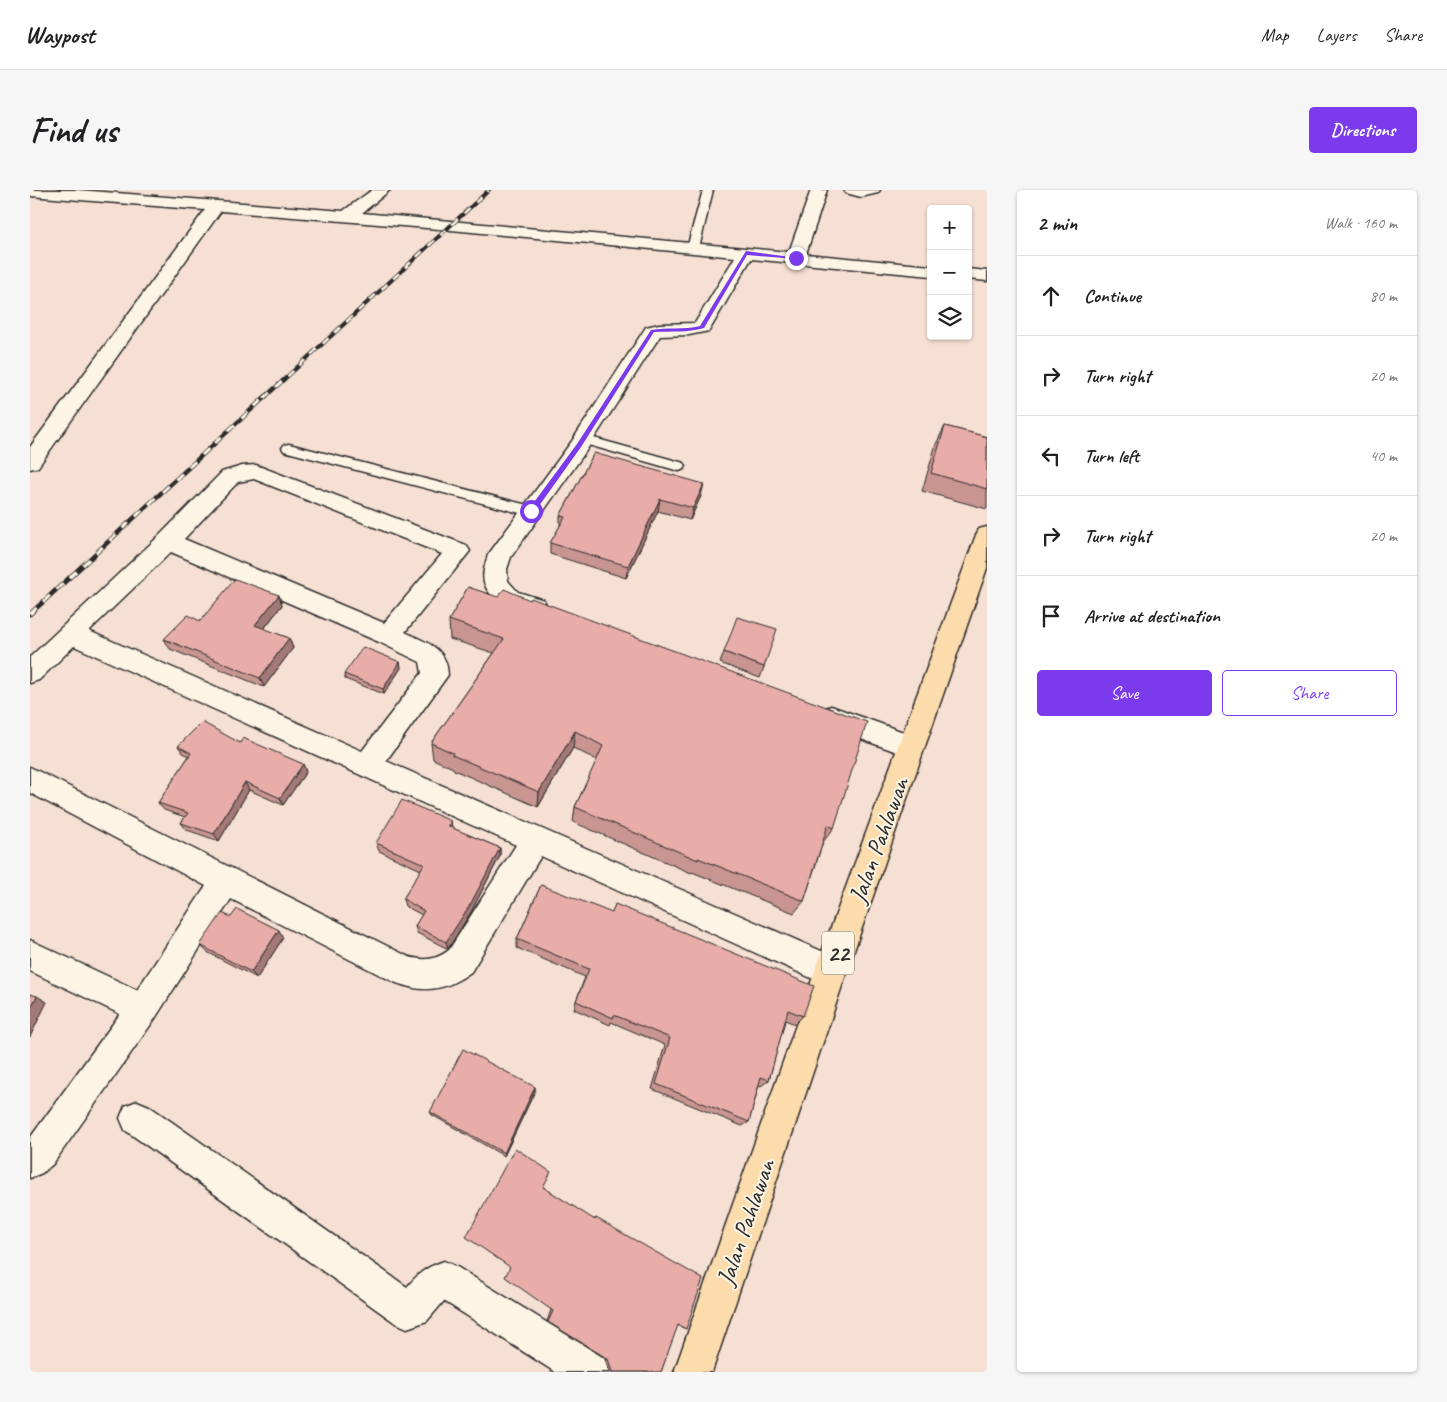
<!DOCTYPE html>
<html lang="en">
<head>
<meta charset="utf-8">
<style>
	body { margin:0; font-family:Caveat,sans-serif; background:#f6f6f6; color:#202124 }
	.controls { position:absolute; right:15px; top:15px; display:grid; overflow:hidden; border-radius:5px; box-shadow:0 1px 4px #0004 }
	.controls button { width:45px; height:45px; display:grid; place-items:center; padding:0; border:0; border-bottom:1px solid #e0e0e0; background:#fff; color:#202124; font:25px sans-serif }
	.stop { position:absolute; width:15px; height:15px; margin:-11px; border:4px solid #7c3aed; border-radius:50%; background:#fff }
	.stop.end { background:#7c3aed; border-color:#fff; box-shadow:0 1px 5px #0008 }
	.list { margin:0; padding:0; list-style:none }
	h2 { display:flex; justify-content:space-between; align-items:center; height:65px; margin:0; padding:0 20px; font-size:21px }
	h2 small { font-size:16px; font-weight:400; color:#757577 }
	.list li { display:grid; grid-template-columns:32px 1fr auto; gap:15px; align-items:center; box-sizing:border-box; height:80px; padding:0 20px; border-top:1px solid #e0e0e0 }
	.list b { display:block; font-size:19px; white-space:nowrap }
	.list em { font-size:16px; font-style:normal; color:#757577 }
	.actions { display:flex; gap:10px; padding:15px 20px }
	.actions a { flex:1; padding:11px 0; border:1px solid #7c3aed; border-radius:5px; text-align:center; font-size:18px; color:#7c3aed }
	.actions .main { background:#7c3aed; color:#fff }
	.icon { flex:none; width:28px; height:28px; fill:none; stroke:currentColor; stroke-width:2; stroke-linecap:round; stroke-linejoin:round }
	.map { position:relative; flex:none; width:957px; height:1182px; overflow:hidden; border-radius:5px }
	header { display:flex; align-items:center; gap:30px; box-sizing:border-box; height:70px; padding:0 25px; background:#fff; border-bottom:1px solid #e0e0e0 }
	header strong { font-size:24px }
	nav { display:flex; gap:28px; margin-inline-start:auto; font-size:18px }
	.intro { display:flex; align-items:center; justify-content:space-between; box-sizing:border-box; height:120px; padding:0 30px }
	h1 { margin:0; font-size:35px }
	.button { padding:12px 22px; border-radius:5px; background:#7c3aed; color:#fff; font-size:18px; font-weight:700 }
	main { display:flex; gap:30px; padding:0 30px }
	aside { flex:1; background:#fff; border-radius:5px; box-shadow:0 1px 4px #0004 }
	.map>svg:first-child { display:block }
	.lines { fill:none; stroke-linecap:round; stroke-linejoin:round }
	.service-casing { stroke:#2b2b2b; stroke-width:3 }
	.minor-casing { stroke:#2b2b2b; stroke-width:3 }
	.trunk-casing { stroke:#2b2b2b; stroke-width:3 }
	.service { fill:#fcf5e5; fill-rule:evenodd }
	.minor { fill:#fcf5e5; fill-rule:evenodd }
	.trunk { fill:#fcdcac; fill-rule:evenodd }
	.rail-far1-casing { stroke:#2b2b2b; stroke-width:4 }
	.rail-casing { stroke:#2b2b2b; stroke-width:4.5 }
	.rail-far1 { stroke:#fcf5e5; stroke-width:2.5; stroke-dasharray:8; stroke-linecap:butt }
	.rail { stroke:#fcf5e5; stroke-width:3; stroke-dasharray:9; stroke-linecap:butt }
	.wall { fill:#c89590; stroke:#2b2b2b }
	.shaded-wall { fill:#a27976; stroke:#2b2b2b }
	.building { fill:#e8ada8; stroke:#2b2b2b }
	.route { fill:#7c3aed }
	.labels { text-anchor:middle; stroke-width:4; stroke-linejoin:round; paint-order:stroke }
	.shield { fill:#fcf5e5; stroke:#6a6863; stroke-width:1 }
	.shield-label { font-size:24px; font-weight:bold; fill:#2b2b2b }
	.street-label { font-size:25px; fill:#2b2b2b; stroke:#fcf5e5 }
</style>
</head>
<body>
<header>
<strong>Waypost</strong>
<nav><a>Map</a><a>Layers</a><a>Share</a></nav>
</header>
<div class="intro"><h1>Find us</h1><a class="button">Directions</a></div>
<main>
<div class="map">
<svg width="957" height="1182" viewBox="0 0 957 1182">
	<rect width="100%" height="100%" fill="#f6dfd3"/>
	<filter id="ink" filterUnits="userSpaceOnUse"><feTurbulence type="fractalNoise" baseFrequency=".02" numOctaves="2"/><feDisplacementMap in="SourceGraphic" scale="10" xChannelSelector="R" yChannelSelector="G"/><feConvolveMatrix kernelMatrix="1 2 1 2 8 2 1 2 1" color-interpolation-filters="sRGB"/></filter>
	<g filter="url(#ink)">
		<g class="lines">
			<g class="service-casing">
				<g id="service">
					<path d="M673,0h10l-14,58 -6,3 -6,-3z"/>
					<path d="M553,245l101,28 2,3 -2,3 -5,2 -101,-29 -2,-3 2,-3z"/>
					<path d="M259,254l242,62 5,1 2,4 -2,4 -5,1 -247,-65 -2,-3 2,-3z"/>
				</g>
			</g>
			<g class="minor-casing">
				<g id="minor">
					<path d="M0,0h48l265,21 29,-21h18l-28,23 427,39 22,-62h16l-21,64 125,12v10l-180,-17 -42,72 -20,4 -29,1 -74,115 -75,106 -4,12 1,12 10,11 26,8 3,7 -3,7c-19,5 -52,-10 -59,-29 -4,-10 0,-20 3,-30l84,-114 74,-114 13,-3 36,-1 40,-66 -284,-27 -230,-19 -183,256 -8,2v-22l175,-237 -175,-14z"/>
					<path d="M814,0h36l-2,3 -17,4 -15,-4z"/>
					<path d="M938,79l19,2v10l-19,-2z"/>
					<path d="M226,275l210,80 4,6 -65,81c22,11 42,15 43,43l-62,86 456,199 5,11 -5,11 -11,4 -11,-4 -279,-126 -70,116c-27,19 -46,22 -77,10l-163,-83 -77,121 -101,144 -11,9 -12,5v-40l90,-124 -90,-43v-31l107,50 69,-104 -176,-93v-26l379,190c16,4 27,3 40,-7l67,-105 -442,-199 -35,34 -9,3v-26l130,-122 62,-63 20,-6zM224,289l188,75 -58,69 -200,-84 54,-57zM141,362l208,90 41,20 2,11 -60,78 -273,-120z"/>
					<path d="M801,516l89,32 4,8 -4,8 -9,3 -89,-32 -4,-8 4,-8z"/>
					<path d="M107,911l12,5 258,181c13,-15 18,-19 37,-26l13,6 147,91 5,14h-54l-111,-71 -17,20 -20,7 -13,-6 -269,-192 -5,-12 5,-12z"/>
				</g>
			</g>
			<g class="trunk-casing">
				<path id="trunk" d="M957,337v41l-140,403 -135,401h-38l141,-401 161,-436 3,-6z"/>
			</g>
			<use href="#service" class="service"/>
			<use href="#minor" class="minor"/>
			<use href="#trunk" class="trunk"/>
			<g class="rail-far1-casing">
				<path id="rail-far1" d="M234,208l225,-208"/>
			</g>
			<g class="rail-casing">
				<path id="rail" d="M0,424l236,-218"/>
			</g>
			<use href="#rail-far1" class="rail-far1"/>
			<use href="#rail" class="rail"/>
		</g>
		<g class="wall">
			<path d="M915,236l42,11v72l-65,-18 14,-47z"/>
			<path d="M564,263l107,43 -11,24 -32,-9 -32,67 -76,-24v-11l10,-17v-10z"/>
			<path d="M438,397l366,241 -11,14 -19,59 -10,12 -102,-41 -1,1 -118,-51 2,-15 22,-47 -24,-12 -35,59 -84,-37 -1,-2 -20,-9 -2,-16 63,-90 -44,-14 -1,-19z"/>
			<path d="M249,405l3,10 -18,24 25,9 4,10 -29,39 -94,-38 -6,-10 36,-18z"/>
			<path d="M694,462l40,15 -4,11 -40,-15z"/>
			<path d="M370,472l1,6 -17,26 -39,-15 -1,-5z"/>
			<path d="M210,553l63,21 3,8 -23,33 -34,-15 -30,51 -32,-11 -6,-7 4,-6 -21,-7 -6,-7 31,-47 -6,-3 -5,-7z"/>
			<path d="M421,631l1,7 48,20v8l-29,56 -23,37 -31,-16 -2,-7 7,-11 -17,-9 -2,-7 18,-29 -42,-19 -3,-8z"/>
			<path d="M511,695l262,131 -8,8 -10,-4 -16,60 -8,6 -2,-1 -10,37 -7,4 -90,-37 13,-44 -54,-23 -1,3 -36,-16 2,-8 9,-24 -68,-29v-9z"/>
			<path d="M201,727l52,21 -26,40 -50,-26 -7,-7z"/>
			<path d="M505,897v4l-31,65 -72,-41 -2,-3z"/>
			<path d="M513,997l50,33 3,-2 90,111 -9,-4 -16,47h-51l-5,-14 -57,-36 -1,-1 4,-11 -41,-43z"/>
		</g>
		<g class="shaded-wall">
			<path d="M674,294l-3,12 -11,24 3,-12z"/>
			<path d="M630,309l-2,12 -32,67 2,-12z"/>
			<path d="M249,405l3,10 -23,30 -4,-10z"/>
			<path d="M259,448l4,10 -29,39 -4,-9z"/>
			<path d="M370,472l1,6 -17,26 -1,-5z"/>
			<path d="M545,541l-2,17 -35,59 1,-15z"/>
			<path d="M273,574l3,8 -23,33 -3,-7z"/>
			<path d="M215,592l4,8 -30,51 -5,-7z"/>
			<path d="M421,631l1,8 -4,-3z"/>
			<path d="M470,658v8l-29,56 -23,37 -2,-7z"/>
			<path d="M249,740l4,8 -26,40 -6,-6z"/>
			<path d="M7,806l10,6 -17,35v-28z"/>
			<path d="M505,897v4l-31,65v-3z"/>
		</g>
		<g class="building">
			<path d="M915,236l42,11v52l-56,-16z"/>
			<path d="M564,263l110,31 -11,24 -33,-9 -32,67 -78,-23 15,-26 -5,-1z"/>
			<path d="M205,389l44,16 -24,30 34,13 -29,40 -96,-39 24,-24 12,6z"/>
			<path d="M438,397l30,10 6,-8 26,11 1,-2 336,124 -33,106 -6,-3 -24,76 -106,-43v2l-123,-53 28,-61 -28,-15 -36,61 -87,-37 1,-2 -22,-10 73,-104 -55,-19z"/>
			<path d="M707,427l40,12 -13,38 -40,-15z"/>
			<path d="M333,457l37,15 -17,27 -39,-15z"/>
			<path d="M172,532l38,21 3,-5 60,26 -23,34 -35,-16 -31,52 -33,-11 7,-10 -30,-10 33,-50 -13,-7z"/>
			<path d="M372,610l49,21 -3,5 52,22 -30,57 -24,37 -31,-16 9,-15 -21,-12 21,-35 -48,-21z"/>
			<path d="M511,695l71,28 3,-9 199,82 -11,30 -15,-6 -19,70 -8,-3 -12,45 -93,-38 14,-46 -56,-23 -1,3 -37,-17 13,-32 -72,-30z"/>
			<path d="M207,719l42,21 -28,42 -51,-27 22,-32 9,4z"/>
			<path d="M0,804l7,2 -7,13z"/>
			<path d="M433,859l72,38 -31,66 -74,-41z"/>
			<path d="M485,958l36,24 -8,15 52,33 1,-2 107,61 -17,50 -8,-4 -17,47h-49l-4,-13 -60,-37 5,-11 -48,-34 5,-10 -44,-30z"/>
		</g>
	</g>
	<path class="route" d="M716,61l52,7 -2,1 -49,-4 -43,73c-17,5 -32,3 -50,4l-73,115 -47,66h-5v-4l48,-65 74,-114c16,-3 33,0 49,-4z"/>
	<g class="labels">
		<rect class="shield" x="792" y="741.5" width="32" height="43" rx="4"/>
		<g class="shield-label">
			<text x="808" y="771">22</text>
		</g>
		<g class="street-label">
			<text transform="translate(848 650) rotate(-70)" y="9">Jalan Pahlawan</text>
			<text transform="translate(715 1032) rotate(-71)" y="9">Jalan Pahlawan</text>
		</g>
	</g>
</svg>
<div class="controls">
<button>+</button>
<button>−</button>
<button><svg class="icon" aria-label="layers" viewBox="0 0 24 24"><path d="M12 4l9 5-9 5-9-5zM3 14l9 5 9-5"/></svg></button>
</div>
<div class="stop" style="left:501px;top:321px"></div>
<div class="stop end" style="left:766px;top:68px"></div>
</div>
<aside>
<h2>2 min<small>Walk · 160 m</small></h2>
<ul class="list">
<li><svg class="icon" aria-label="ahead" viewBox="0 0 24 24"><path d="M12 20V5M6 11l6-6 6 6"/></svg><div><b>Continue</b></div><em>80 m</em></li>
<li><svg class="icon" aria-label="right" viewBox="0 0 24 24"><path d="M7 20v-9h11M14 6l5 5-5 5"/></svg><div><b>Turn right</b></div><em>20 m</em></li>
<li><svg class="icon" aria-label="left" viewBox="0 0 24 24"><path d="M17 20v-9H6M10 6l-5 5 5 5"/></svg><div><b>Turn left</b></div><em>40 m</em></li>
<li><svg class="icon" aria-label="right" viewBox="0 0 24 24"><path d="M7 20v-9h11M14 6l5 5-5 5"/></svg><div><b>Turn right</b></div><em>20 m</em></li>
<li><svg class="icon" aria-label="arrive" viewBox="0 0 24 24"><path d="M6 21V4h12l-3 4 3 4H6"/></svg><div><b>Arrive at destination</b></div></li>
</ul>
<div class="actions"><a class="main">Save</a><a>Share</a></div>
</aside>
</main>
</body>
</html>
